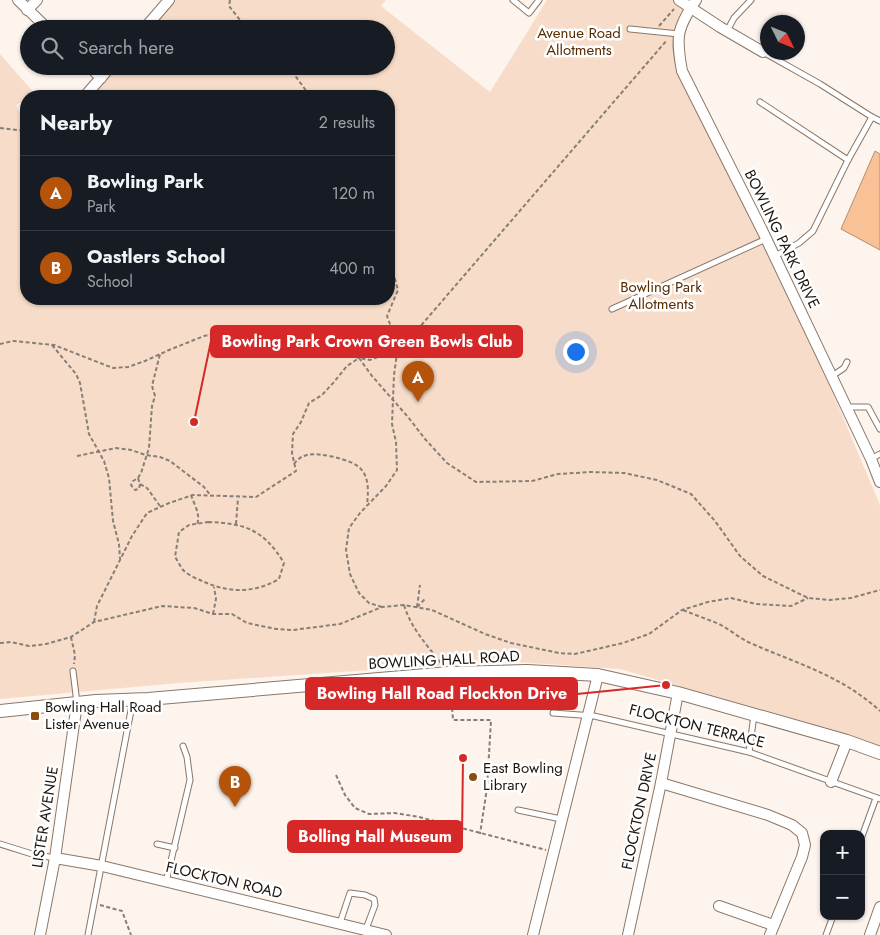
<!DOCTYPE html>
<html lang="en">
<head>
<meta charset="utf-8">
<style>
	body { margin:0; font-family:Jost,sans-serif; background:#242831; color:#f1f3f6 }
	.controls { position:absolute; right:15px; bottom:15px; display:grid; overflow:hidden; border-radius:10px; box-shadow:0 1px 4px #0004 }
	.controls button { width:45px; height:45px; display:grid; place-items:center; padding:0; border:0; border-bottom:1px solid #363941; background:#171b24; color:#f1f3f6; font:25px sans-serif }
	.compass { position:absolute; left:760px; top:15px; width:45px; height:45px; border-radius:50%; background:#171b24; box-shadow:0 1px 4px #0004; rotate:133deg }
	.you { position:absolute; left:575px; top:351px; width:18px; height:18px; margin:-12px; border:4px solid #fff; border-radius:50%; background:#1a73e8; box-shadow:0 0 0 8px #1a73e833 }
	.badge { display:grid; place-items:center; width:32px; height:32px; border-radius:50%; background:#b45309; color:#fff; font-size:16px; font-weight:700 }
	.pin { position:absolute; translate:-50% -41px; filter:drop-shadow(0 1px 2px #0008) }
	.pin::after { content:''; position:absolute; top:26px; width:18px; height:15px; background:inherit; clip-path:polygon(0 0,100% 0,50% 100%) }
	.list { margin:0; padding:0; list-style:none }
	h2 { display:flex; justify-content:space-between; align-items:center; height:65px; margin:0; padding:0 20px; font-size:21px }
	h2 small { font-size:16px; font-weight:400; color:#9ea1a6 }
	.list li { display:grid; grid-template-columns:32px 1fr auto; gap:15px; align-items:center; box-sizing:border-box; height:75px; padding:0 20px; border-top:1px solid #363941 }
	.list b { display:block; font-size:19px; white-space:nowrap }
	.list p { margin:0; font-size:16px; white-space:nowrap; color:#9ea1a6 }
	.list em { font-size:16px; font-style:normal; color:#9ea1a6 }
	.icon { flex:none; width:28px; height:28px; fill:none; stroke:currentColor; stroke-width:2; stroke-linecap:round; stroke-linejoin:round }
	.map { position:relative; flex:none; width:880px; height:935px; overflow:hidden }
	.search { position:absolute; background:#171b24; box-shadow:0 1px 4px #0004; left:20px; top:20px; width:375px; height:55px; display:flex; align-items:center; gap:12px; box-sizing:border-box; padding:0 18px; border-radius:28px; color:#9ea1a6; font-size:19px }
	.panel { position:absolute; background:#171b24; box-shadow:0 1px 4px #0004; left:20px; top:90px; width:375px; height:215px; border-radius:20px }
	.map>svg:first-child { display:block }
	.green { fill:#f7ddc9 }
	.water { fill:#f8c196; stroke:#b68d6e }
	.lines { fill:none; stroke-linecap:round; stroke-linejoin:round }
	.service-casing { stroke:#8a7768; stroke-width:7 }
	.minor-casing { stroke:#8a7768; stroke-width:12 }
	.tertiary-casing { stroke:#8a7768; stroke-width:14 }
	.path { stroke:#877e78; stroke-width:2; stroke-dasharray:4 2.5; stroke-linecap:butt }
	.service { stroke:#fff; stroke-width:5 }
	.minor { stroke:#fff; stroke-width:10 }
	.tertiary { stroke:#fff; stroke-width:12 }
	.poi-dot { fill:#8a4d0e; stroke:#fff; stroke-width:2 }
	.labels { text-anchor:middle; stroke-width:5; stroke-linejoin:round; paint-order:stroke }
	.park-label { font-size:15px; fill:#562c00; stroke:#fff }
	.street-label { font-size:15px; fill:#1d150f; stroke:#fff }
	.poi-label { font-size:15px; fill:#1d150f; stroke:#fff; text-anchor:start }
	.leader { fill:none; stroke:#d62828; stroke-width:2 }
	.callout-dot { fill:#d62828; stroke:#fff; stroke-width:2 }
	.callout { fill:#d62828; stroke:#d62828; stroke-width:2 }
	.callout-label { font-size:16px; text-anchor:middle; font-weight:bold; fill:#fff }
</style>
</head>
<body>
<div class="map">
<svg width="880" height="935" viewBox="0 0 880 935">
	<rect width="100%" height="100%" fill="#fdf4ed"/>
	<path class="green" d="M169,0h217l-5,6 109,86 57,-92h132l12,7 -10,17 1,48 93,184 105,249v241l-17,-7 -243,-70 -118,-8 -323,22 -179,16v-645l36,41 -10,1v4l-10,5 10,21v173h363v-203h-304l26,-30h275v-37h-242z"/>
	<path class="water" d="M875,151l5,3v96l-39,-21z"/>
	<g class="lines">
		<g class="service-casing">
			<g id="service">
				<path d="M513,0l16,13 10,-13"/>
				<path d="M630,29l49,5"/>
				<path d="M727,31l7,-13 17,-18"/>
				<path d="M763,52l57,32 52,33"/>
				<path d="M760,102l88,58"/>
				<path d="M775,256l24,-13 14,-12 35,-71 24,-43 8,4"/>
				<path d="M612,309l154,-70"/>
				<path d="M832,376l12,-8 3,-6"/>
				<path d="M846,407h22l12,22"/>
				<path d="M871,459l9,-5"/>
				<path d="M73,671l4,32"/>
				<path d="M553,713l41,3 155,36 131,47"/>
				<path d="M749,752l5,-37"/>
				<path d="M518,810l43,9"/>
				<path d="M861,839l15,-41"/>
				<path d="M0,844l32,10 23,4"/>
				<path d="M157,844l18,4"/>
				<path d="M166,882l24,-102 -3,-23 -4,-11"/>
				<path d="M340,923l10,-30 15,2 9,4 1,6 -9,24"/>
				<path d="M88,935l45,-235"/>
				<path d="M826,935l7,-19"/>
			</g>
		</g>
		<g class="minor-casing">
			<g id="minor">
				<path d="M18,0l30,29"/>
				<path d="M679,0l41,27 43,25"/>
				<path d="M696,0c-20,29 -20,38 -14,71l80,159 109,229 9,23"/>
				<path d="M27,10l10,-10"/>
				<path d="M144,29l25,-29"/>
				<path d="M89,66l12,12"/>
				<path d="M85,96l26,-30"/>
				<path d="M831,782l16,-41"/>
				<path d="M661,783l107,32 24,10 10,8 3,12 -3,12 -32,78"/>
				<path d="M55,858l47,8 284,69"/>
				<path d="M719,906l54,19"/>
				<path d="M40,935l15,-77 22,-155"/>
				<path d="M533,935l65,-260"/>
				<path d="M628,935l33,-152 17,-90"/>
				<path d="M870,935l10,-28"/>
			</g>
		</g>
		<g class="tertiary-casing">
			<path id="tertiary" d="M0,711l96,-10 52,-2 301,-26 78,-2 71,4 80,18 169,48 33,12"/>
		</g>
		<g class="path">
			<path d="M230,0l-1,6 18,23"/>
			<path d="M659,26l15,-17"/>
			<path d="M288,66l22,30"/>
			<path d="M0,128l26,3"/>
			<path d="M0,344l13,-3 41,4 59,23 15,-1 17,-6 24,-11 35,-14 30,-6 25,1 20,2 80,25 11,2 11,-4 31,-20 255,-296"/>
			<path d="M52,345l24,29 4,9 9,51 15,27 5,17 4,43 6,23 1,15"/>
			<path d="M77,456l39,-8 15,2 15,5 14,2 10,4 34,26 7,9"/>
			<path d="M294,464c4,-5 6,-7 13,-9 11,-3 44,4 53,13 10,10 8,25 7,38"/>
			<path d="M138,478l3,-5 8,-25 3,-42 3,-10 -3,-10 8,-32"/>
			<path d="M140,484l-1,5 -4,1 -4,-5 2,-4 5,-3 2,6 7,4 13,18"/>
			<path d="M191,495c3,9 10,20 6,29"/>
			<path d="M208,522c37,1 56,8 76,41l-5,16c-26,15 -52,14 -79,1 -5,-2 -12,-5 -17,-10 -3,-4 -5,-9 -8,-13l4,-25 10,-7z"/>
			<path d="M236,524l2,-26"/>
			<path d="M404,605c7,23 22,39 37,58"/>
			<path d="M382,607l-13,-4 -10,-10 -9,-19 -4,-24 3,-22 11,-15 26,-27 11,-16 -1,-28 -4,-18 2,-49 4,-29 -11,-30 11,-26 -9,-33"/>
			<path d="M417,607l3,-22"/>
			<path d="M417,607l9,-9"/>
			<path d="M683,610c12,5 24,9 36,14 10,5 19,13 29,18 47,21 93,33 132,69"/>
			<path d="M213,614l3,-15 -2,-12"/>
			<path d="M94,622l3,-16 35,-70 15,-23 22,-10 24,-8 63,2 40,-26 -4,-18 1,-19 8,-12 8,-19 13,-8 12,-13 13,-16 12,-8 13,18 36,41 17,22 22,24 29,19 56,-1 26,-7 33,-2 33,1 33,7 34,14 24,27 25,35 23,20 45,22 21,2 22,-2 29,-8"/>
			<path d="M71,637l4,18 -1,9"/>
			<path d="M0,643l11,-1 18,4 17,-2 25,-7 23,-15 68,-16 32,2 19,6h19l15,9 29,6 17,1 47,-6 42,-17 22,-2 28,5 53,24 26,9 48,10 16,1 48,-11 26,-9 33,-24 26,-8 23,-4 25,6 35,2 17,-8"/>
			<path d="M450,682l3,38h38l-4,68 -7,46"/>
			<path d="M336,775l9,20 10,13 14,6 26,-1 24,4 127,33"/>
			<path d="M100,905l22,6 9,24"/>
		</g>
		<use href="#service" class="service"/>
		<use href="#minor" class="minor"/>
		<use href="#tertiary" class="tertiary"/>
	</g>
	<g class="poi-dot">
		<rect x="30" y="711" width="10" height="10" rx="2.5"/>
		<circle cx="473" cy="777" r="5"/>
	</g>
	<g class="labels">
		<g class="park-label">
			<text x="579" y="38">Avenue Road<tspan x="579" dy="17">Allotments</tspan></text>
			<text x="661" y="292">Bowling Park<tspan x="661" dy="17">Allotments</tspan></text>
		</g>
		<g class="street-label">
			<text transform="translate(782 239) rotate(64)" y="5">BOWLING PARK DRIVE</text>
			<text transform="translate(444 660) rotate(-3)" y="5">BOWLING HALL ROAD</text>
			<text transform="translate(697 726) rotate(14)" y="5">FLOCKTON TERRACE</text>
			<text transform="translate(639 811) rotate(-78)" y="5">FLOCKTON DRIVE</text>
			<text transform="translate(45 817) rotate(-81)" y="5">LISTER AVENUE</text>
			<text transform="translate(224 880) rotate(13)" y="5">FLOCKTON ROAD</text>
		</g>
		<g class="poi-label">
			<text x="45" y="712">Bowling Hall Road<tspan x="45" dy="17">Lister Avenue</tspan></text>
			<text x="483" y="773">East Bowling<tspan x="483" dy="17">Library</tspan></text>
		</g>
	</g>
	<path class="leader" d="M194 422L211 341M666 685L577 694M463 758L462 837"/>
	<g class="callout-dot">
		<circle cx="194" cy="422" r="5"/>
		<circle cx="666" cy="685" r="5"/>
		<circle cx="463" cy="758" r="5"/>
	</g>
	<g class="callout">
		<rect x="211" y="326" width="311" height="31" rx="5"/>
		<rect x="306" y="678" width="271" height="31" rx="5"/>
		<rect x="288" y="821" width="174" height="31" rx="5"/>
	</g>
	<g class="callout-label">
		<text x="367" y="347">Bowling Park Crown Green Bowls Club</text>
		<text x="442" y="699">Bowling Hall Road Flockton Drive</text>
		<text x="375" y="842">Bolling Hall Museum</text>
	</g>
</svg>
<div class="controls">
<button>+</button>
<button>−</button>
</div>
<svg class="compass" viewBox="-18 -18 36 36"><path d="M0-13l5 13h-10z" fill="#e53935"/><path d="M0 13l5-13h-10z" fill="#9ea1a6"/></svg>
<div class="you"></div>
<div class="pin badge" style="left:418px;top:402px">A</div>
<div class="pin badge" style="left:235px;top:807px">B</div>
<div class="search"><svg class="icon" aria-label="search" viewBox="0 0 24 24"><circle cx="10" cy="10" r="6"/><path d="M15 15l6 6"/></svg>Search here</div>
<section class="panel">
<h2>Nearby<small>2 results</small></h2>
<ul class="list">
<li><span class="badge">A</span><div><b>Bowling Park</b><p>Park</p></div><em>120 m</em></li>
<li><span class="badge">B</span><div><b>Oastlers School</b><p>School</p></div><em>400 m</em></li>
</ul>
</section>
</div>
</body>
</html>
